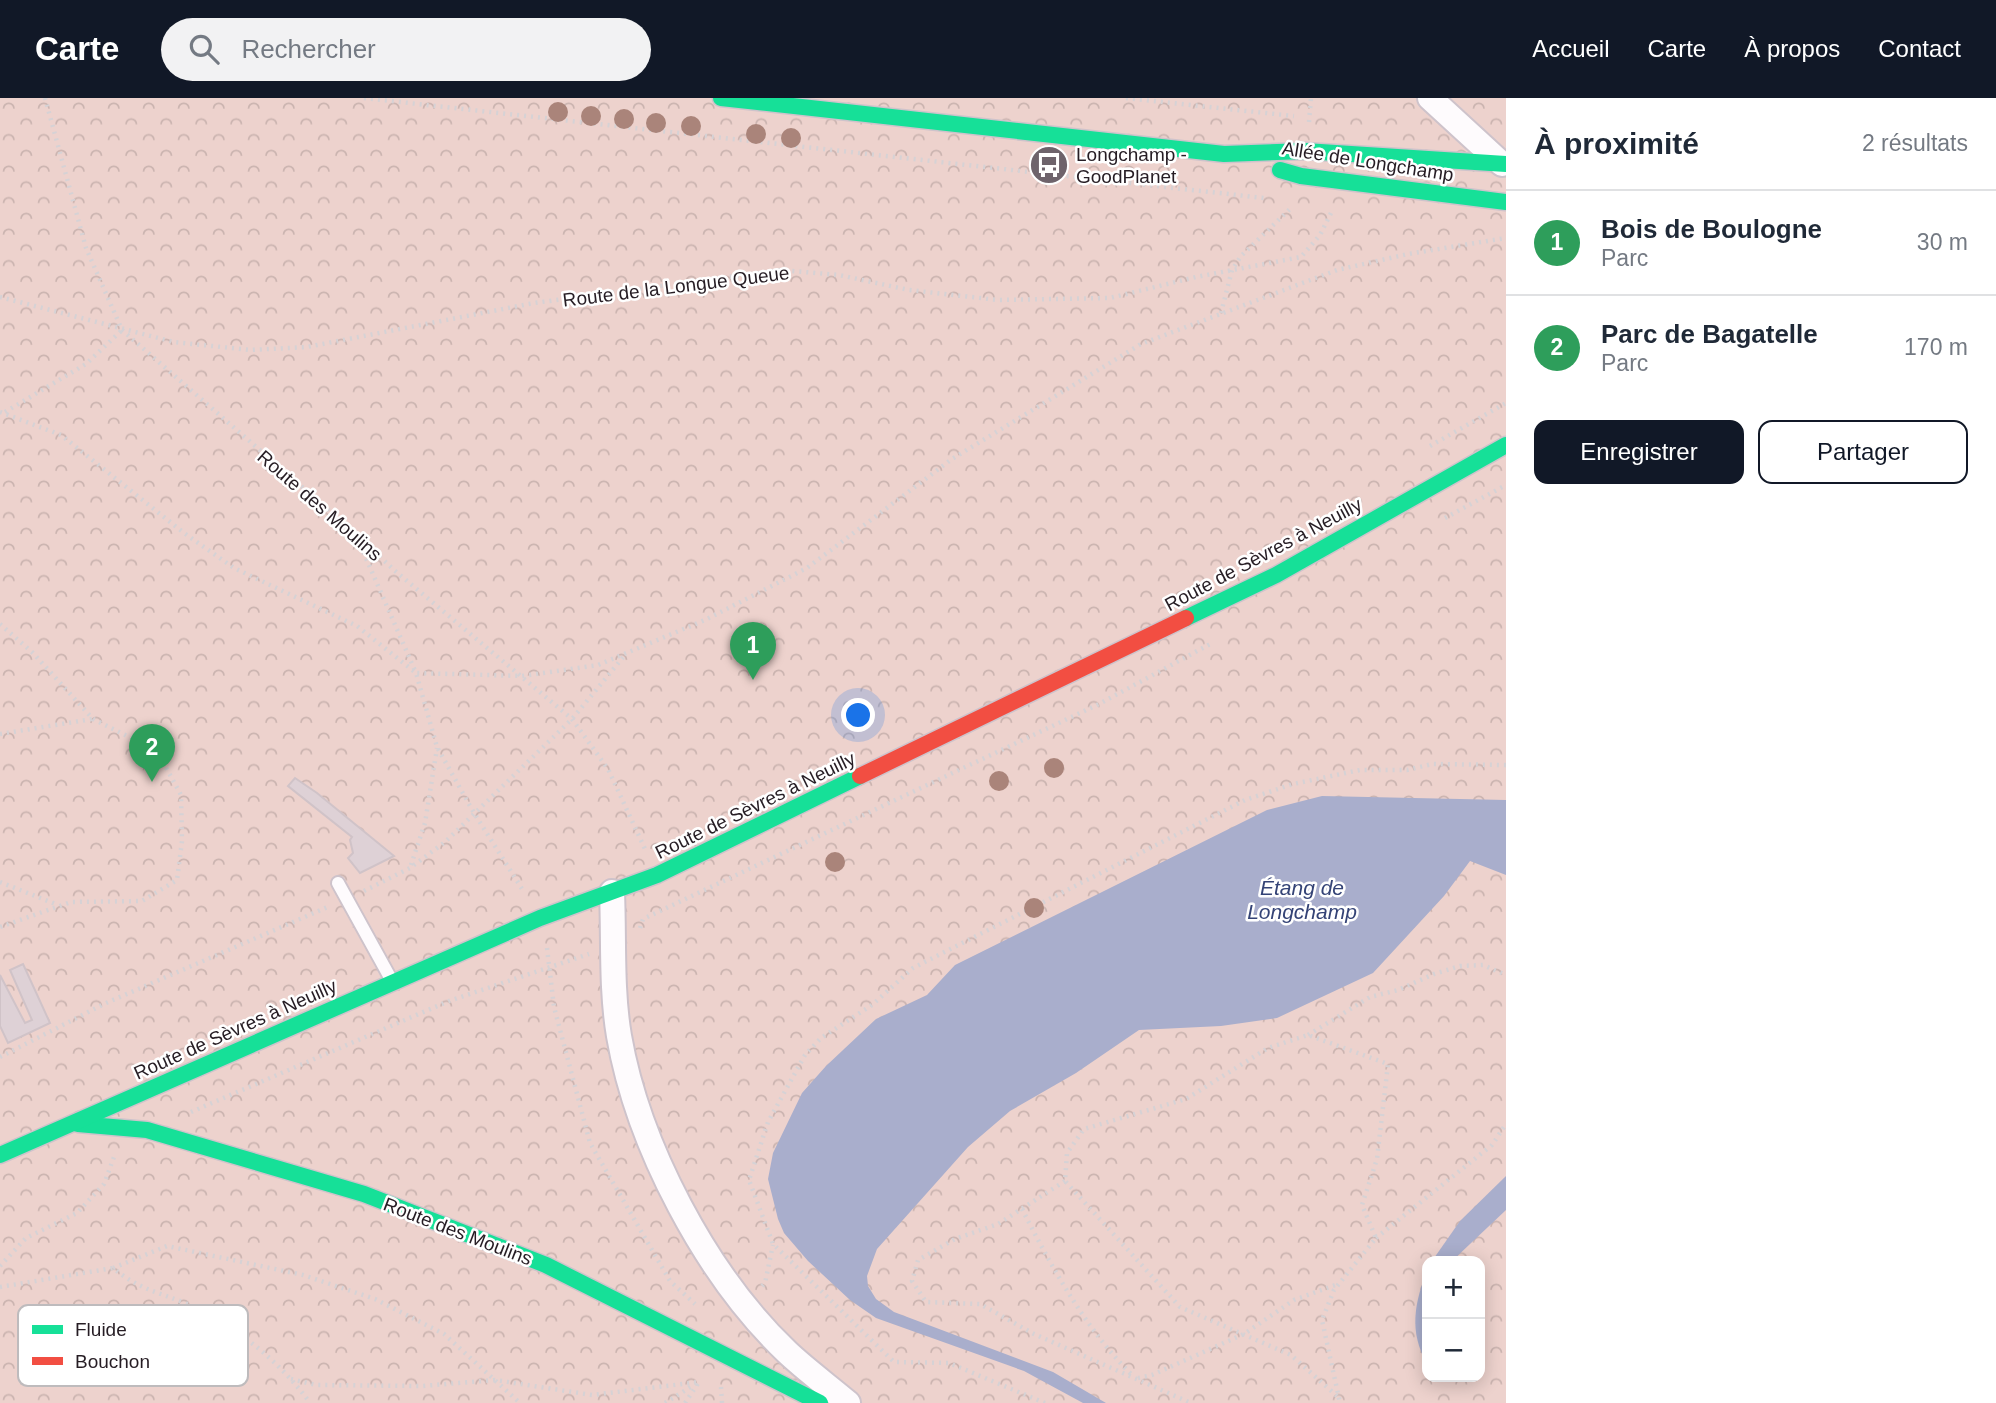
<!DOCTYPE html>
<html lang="fr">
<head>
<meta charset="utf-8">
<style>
	body { margin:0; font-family:Helvetica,sans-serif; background:#f2f2f3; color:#1f2937 }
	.controls { position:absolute; right:21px; bottom:21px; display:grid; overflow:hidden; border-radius:14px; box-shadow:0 4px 18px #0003 }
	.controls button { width:63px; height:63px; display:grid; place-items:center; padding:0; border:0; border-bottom:2px solid #e0e1e3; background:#fff; color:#1f2937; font:35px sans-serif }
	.you { position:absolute; left:859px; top:618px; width:24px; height:24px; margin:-18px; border:5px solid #fff; border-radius:50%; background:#1a73e8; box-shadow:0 0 0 10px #1a73e833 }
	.badge { display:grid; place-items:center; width:46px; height:46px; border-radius:50%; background:#111827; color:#fff; font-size:23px; font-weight:700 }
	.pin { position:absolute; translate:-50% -58px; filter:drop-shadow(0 2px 4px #0008) }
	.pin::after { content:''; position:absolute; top:37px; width:24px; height:21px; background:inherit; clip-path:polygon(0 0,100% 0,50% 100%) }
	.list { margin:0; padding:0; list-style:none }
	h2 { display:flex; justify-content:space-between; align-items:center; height:91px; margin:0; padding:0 28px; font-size:30px }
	h2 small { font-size:23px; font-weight:400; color:#747a83 }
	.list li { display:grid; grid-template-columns:46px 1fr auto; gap:21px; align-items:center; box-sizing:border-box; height:105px; padding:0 28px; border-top:2px solid #e0e1e3 }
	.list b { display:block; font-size:26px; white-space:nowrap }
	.list p { margin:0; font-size:23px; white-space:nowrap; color:#747a83 }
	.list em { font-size:23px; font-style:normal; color:#747a83 }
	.actions { display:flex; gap:14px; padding:21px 28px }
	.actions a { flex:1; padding:16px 0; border:2px solid #111827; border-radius:14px; text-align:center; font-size:24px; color:#111827 }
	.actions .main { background:#111827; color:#fff }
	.icon { flex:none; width:38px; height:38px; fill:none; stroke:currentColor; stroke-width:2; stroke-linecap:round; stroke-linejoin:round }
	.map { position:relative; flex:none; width:1506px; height:1305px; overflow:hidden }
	header { display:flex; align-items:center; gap:42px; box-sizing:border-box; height:98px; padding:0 35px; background:#111827; color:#fff }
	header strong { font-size:33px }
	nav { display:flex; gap:38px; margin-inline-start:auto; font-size:24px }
	.search { width:490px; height:63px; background:#f2f2f3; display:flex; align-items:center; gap:18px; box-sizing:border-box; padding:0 24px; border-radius:38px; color:#747a83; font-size:26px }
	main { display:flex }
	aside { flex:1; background:#fff }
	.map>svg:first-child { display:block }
	.forest { fill:url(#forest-crowns); fill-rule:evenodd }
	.water { fill:#a9aecc }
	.building { fill:#ded1d6; stroke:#d0c3c8; stroke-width:2 }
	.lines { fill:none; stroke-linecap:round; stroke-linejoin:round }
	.lane-casing { stroke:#cec3cb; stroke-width:16 }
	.street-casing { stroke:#cec3cb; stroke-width:28 }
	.fast-casing { stroke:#cec3cb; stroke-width:19 }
	.jam-casing { stroke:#cec3cb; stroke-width:19 }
	.path { stroke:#d6d2d5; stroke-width:4.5; stroke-dasharray:2 5; stroke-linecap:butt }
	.lane { stroke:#fefbfd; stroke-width:12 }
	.street { stroke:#fefbfd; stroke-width:24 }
	.fast { stroke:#16e098; stroke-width:16 }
	.jam { stroke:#f24e42; stroke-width:16 }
	.tree { fill:#aa847a }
	.labels { text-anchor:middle; stroke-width:5; stroke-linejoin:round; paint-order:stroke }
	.poi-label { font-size:19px; fill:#261d24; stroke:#fff; text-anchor:start }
	.street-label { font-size:19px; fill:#261d24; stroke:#fff }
	.water-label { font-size:21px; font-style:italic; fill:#344376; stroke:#fff }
	.key { fill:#fff; stroke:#bebbbd; stroke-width:2 }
	.key-label { font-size:19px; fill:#261d24 }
</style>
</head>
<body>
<header>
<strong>Carte</strong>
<div class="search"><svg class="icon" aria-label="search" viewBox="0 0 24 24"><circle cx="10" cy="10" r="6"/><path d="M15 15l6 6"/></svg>Rechercher</div>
<nav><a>Accueil</a><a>Carte</a><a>À propos</a><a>Contact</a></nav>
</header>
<main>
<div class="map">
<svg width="1506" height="1305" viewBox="0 0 1506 1305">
	<defs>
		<pattern id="forest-crowns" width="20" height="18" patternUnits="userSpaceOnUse" patternTransform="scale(1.75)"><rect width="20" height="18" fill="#edd2cd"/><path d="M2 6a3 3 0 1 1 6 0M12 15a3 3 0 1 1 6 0" fill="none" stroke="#cbb4b0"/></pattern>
	</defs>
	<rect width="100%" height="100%" fill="#f5e6f0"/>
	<path class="forest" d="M0,0h1506v1305h-1506zM1427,1163h53v116h-53z"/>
	<g class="water">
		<path d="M1322,698l184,4v75l-36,-14 -26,35 -71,77 -96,45 -56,8 -82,4 -63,43 -66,38 -42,36 -91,102 -10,27 1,10 8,13 18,13 159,60 53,31h-23l-59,-32 -148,-53 -26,-18 -42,-39 -24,-28 -6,-14 -10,-40 5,-26 29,-60 24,-27 50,-47 51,-24 28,-30 312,-155z"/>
		<path d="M1506,1078v34l-54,51h-20l28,-40z"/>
		<path d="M1427,1173v93c-18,-32 -13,-60 0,-93z"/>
	</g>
	<g class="building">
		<path d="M295,680l22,15 77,63 -34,17 -12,-15 5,-5 -3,-13 2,-3 -64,-51z"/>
		<path d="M23,866l27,59 -42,20 -8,-17v-51l25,48 7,-3 -22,-50z"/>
	</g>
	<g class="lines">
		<g class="lane-casing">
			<path id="lane" d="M338,785l54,98"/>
		</g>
		<g class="street-casing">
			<g id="street">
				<path d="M1430,0l72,66"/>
				<path d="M612,794c2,47 -1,97 7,144 19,109 87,239 168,316 19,18 41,34 61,51"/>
			</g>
		</g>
		<g class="fast-casing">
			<g id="fast">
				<path d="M721,0l503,56 81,-3 201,13"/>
				<path d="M1280,72l21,6 205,26"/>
				<path d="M1186,520l90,-43 230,-130"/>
				<path d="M78,1026l69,6 217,64 182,71 274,138"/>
				<path d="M0,1057l540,-237 117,-43 203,-99"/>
			</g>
		</g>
		<g class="jam-casing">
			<path id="jam" d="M860,678l326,-158"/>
		</g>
		<g class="path">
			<path d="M45,0l41,150 36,82 233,203 39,37 178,149 36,50 37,80"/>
			<path d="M364,0l900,100"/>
			<path d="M1126,0l168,18"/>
			<path d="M1309,24l2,-24"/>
			<path d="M0,199l174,45 76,8 57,-3 227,-44 247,-33 58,5 70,15 89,10 112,-2 86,-21 105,-20 19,-22 11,-22"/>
			<path d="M1221,215l11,-43 9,-14 51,-49"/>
			<path d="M0,314l61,23 123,98 50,35 123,58 59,47 21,74 37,66 50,79"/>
			<path d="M5,314l81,-48 35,-33"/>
			<path d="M1430,348l76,-43"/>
			<path d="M1445,420l61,-33"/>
			<path d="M355,435l61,140 106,3 76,-11 107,-45 102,-52 145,-109 189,-115 196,-74 71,-16 98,-16"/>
			<path d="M0,526l33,29 60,66 64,32 24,44 1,46 -5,39 -35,21 -71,1 -71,25"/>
			<path d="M0,636l92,-15"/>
			<path d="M411,767l14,-42 12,-75"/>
			<path d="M0,784l58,23"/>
			<path d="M364,793l46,-23 35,-26 127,-123 53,-64"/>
			<path d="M640,830l3,-9 456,-215 113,-61"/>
			<path d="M547,850l7,59 36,136 80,138 25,23"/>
			<path d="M1308,937l62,-38 28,-7 36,-16 26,-8 23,-1 23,10"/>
			<path d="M0,959l106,-54 224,-97"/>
			<path d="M191,1014l258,-111 140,-47"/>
			<path d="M1065,1083l-67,43 -43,15 -37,21 -6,21 14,21 54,2 54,30 157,69"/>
			<path d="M1022,1111c29,57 63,119 109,165"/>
			<path d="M1376,1140l116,-93 14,-21"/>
			<path d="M0,1168l26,-28 51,-25 27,-29 10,-27"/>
			<path d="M113,1170l54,-22 136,29 72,24 69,35 76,69"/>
			<path d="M762,1188l3,-3 8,-38"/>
			<path d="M0,1189l113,-19c24,20 44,24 72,35 47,20 95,58 125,100"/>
			<path d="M1138,1280l14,-3 92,-41 50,-34 44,-16"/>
			<path d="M291,1281l25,6 106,1 73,-6 97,15 107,-13"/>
			<path d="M721,1289l1,16"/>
			<path d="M1337,1298l-46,-41 -111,-48 -115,-126 2,-28 17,-24 102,-30 82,-51 40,-13 80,29 -11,95 -15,46 14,33 -42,52 -12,30 18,83"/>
			<path d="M665,1305l32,-20"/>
			<path d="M685,1305l14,-21"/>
			<path d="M1045,1305l-96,-40 -55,-1 -121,-118 -24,-64 19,-58 37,-67 16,-17 51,-33 41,-37 332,-168 48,-16 67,-14h47l25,-6 74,1"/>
		</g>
		<use href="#lane" class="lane"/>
		<use href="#street" class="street"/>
		<use href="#fast" class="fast"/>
		<use href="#jam" class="jam"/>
	</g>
	<g class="tree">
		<circle cx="558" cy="14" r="10"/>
		<circle cx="591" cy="18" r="10"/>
		<circle cx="624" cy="21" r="10"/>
		<circle cx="656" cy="25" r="10"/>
		<circle cx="691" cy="28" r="10"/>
		<circle cx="756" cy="36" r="10"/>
		<circle cx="791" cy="40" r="10"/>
		<circle cx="1054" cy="670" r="10"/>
		<circle cx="999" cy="683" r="10"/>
		<circle cx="835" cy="764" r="10"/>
		<circle cx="1034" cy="810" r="10"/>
	</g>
	<defs>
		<g id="bus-disc" transform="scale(2.0125)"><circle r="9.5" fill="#6e636b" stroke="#fff"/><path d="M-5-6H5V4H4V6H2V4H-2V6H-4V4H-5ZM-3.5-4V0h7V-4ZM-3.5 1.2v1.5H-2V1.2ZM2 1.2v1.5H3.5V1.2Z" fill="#fff"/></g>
	</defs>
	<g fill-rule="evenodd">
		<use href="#bus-disc" x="1049" y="67"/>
	</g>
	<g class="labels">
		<g class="poi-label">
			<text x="1076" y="63">Longchamp -<tspan x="1076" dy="22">GoodPlanet</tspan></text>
		</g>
		<g class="street-label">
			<text transform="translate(1368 63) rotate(9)" y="7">Allée de Longchamp</text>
			<text transform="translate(676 188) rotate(-7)" y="7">Route de la Longue Queue</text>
			<text transform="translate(320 407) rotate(41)" y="7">Route des Moulins</text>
			<text transform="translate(1263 456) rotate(-28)" y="7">Route de Sèvres à Neuilly</text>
			<text transform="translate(755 707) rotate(-26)" y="7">Route de Sèvres à Neuilly</text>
			<text transform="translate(235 931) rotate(-24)" y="7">Route de Sèvres à Neuilly</text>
			<text transform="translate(458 1133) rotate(21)" y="7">Route des Moulins</text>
		</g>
		<g class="water-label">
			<text x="1302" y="797">Étang de<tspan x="1302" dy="24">Longchamp</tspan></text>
		</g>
	</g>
	<rect x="18" y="1207" width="230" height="81" rx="10" class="key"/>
	<rect x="32" y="1227" width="31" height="9" fill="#16e098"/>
	<rect x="32" y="1259" width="31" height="8" fill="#f24e42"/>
	<g class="key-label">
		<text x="75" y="1238">Fluide</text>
		<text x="75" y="1270">Bouchon</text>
	</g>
</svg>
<div class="controls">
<button>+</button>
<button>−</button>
</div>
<div class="you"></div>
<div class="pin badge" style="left:753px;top:582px;background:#2e9e5b">1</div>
<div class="pin badge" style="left:152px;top:684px;background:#2e9e5b">2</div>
</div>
<aside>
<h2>À proximité<small>2 résultats</small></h2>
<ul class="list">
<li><span class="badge" style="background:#2e9e5b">1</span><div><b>Bois de Boulogne</b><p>Parc</p></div><em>30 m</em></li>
<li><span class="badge" style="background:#2e9e5b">2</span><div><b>Parc de Bagatelle</b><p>Parc</p></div><em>170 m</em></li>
</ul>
<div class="actions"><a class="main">Enregistrer</a><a>Partager</a></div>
</aside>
</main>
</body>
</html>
